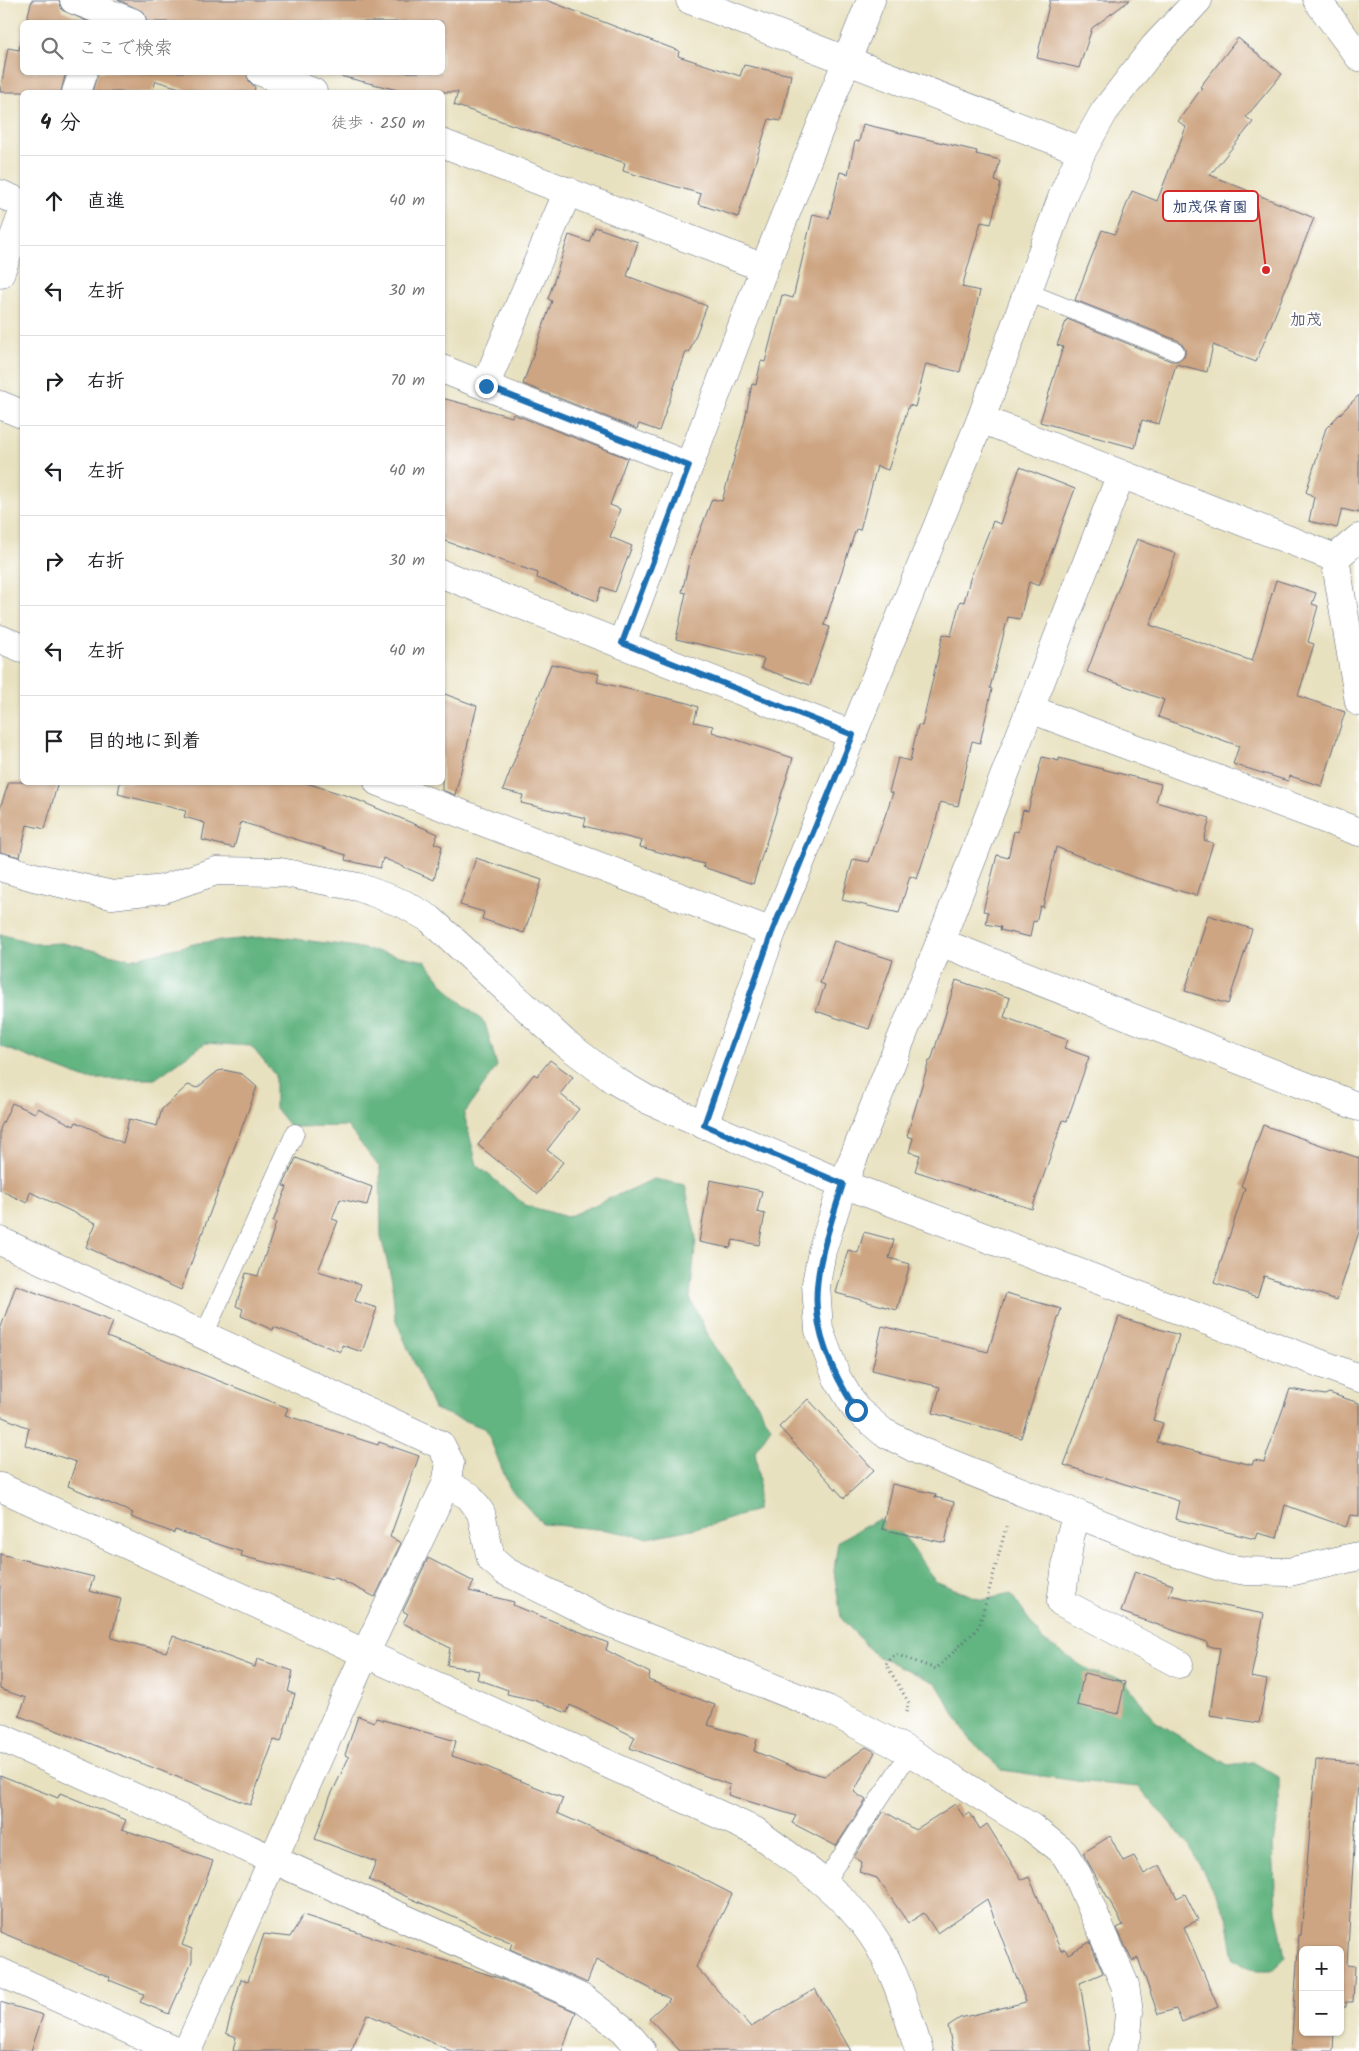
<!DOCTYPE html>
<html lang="ja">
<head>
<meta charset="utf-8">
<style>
	body { margin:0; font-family:Kalam,"Klee One",sans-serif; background:#f6f6f6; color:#202124 }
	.controls { position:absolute; right:15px; bottom:15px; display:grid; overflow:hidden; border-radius:8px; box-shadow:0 1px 4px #0004 }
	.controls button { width:45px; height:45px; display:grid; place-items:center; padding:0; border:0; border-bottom:1px solid #e0e0e0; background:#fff; color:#202124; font:25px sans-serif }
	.stop { position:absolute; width:15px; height:15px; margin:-11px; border:4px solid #1f6fb2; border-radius:50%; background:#fff }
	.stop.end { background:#1f6fb2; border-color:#fff; box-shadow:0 1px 5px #0008 }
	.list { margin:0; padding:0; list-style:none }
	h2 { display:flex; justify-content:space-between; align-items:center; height:65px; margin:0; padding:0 20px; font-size:21px }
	h2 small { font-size:16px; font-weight:400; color:#757577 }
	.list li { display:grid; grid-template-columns:32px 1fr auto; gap:15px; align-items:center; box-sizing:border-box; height:90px; padding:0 20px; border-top:1px solid #e0e0e0 }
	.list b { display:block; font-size:19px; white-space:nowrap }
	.list em { font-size:16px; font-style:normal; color:#757577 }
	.icon { flex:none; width:28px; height:28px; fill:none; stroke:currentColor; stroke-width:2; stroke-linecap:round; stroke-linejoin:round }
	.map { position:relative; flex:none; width:1359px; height:2051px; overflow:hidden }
	.search { position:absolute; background:#fff; box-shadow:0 1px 4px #0004; left:20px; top:20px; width:425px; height:55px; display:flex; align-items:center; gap:12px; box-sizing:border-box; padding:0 18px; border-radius:8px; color:#757577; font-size:19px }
	.panel { position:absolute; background:#fff; box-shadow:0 1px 4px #0004; left:20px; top:90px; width:425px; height:695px; border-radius:8px }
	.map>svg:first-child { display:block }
	.forest { fill:#62b480; stroke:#3e726f }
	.building { fill:#cda582 }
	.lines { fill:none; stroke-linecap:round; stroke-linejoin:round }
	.service-casing { stroke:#636d80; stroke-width:19 }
	.minor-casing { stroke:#636d80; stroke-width:29 }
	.tertiary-casing { stroke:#636d80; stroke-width:29 }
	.path { stroke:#636d80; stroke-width:3; stroke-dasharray:1 4; stroke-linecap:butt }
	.service { stroke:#fff; stroke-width:18 }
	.minor { stroke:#fff; stroke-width:28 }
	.tertiary { stroke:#fff; stroke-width:28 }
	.route { stroke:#1f6fb2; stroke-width:6 }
	.labels { text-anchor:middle; stroke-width:4; stroke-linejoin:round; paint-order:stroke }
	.quarter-label { font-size:16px; font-weight:bold; fill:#59586b; stroke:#fff }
	.leader { fill:none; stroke:#d62828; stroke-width:2 }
	.callout-dot { fill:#d62828; stroke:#fff; stroke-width:2 }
	.callout { fill:#fff; stroke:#d62828; stroke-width:2 }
	.callout-label { font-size:15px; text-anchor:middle; font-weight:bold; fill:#1b2f5e }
</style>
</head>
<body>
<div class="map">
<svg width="1359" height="2051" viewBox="0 0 1359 2051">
	<rect width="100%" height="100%" fill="#fff"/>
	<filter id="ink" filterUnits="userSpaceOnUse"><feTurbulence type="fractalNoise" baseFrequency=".02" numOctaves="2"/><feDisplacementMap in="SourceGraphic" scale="10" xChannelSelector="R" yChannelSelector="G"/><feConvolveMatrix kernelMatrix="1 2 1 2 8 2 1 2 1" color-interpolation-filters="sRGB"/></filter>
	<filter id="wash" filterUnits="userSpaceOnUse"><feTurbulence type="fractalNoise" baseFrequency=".0096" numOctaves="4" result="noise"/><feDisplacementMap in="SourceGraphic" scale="20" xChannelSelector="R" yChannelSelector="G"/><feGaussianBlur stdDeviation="1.12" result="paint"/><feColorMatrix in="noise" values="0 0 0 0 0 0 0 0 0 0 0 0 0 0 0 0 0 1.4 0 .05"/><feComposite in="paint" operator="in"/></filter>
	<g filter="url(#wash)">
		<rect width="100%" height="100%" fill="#e8e1bf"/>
		<g class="forest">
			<path d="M0,934l37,10 25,-1 69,16 67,-16 73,-7 79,10 75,15 25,32 35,30 12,43 -33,48 13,51 48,40 42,12 87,-38 31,6 11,53 -6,60 23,47 43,57 15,25 -16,24 4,29 -2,30 -46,15 -63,13 -41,-8 -64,-6 -33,-35 -24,-60 -52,-20 -39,-91 -3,-37 -11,-44 -1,-69 -33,-42 -57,1 -15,-19v-33l-24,-29 -46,-3 -50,36h-69l-86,-33z"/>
			<path d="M879,1519l26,18 30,44 47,19 29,-6 32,46 48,32 33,8 31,41 73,44 25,-3 26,15v33l-6,34 3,65 9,48 -14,13h-17l-20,-11 -7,-43 -39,-72 -49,-57 -62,-6 -75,-11 -33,-32 -33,-55 -61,-28 -34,-37 -7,-47 4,-30z"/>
		</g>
		<g id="blocks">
			<g class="building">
				<path d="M32,0h27l3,10 27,12h-63z"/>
				<path d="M118,0h428l133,51 -1,5 62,20 4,-11 47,10 -10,46 -12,-2 -31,98 -40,-13 3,-10 -78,-23 2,-8 -171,-58 4,-13h-52l-66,-16 1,-4h101v-50h-295l-3,-10z"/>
				<path d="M1050,0h80l-38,28 -13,40 -42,-10z"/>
				<path d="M22,37v35h44l-5,20h-61l8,-44 11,2z"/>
				<path d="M1238,38l44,36 -36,43 7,5 -43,53 104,43 -58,144 -43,-17 -6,27 -31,-8 -17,60 -17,-4 -7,28 -95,-26 23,-75 -6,-2 10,-26 104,42h6l8,-6v-6l-6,-8 -104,-41 27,-70 13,4 17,-43 25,10 29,-74 -8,-6 24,-33 -2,-1z"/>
				<path d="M98,72h148l3,9 6,6 -1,5h-60l-38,-11 -4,11h-60z"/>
				<path d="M863,124l114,27 -1,3 24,6 -5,21 6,2 -10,41 -10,-2 -19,65 18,4 -20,81 -34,-8 -11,43 -6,-2 -21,65 -11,-4 -17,64 -4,-1 -32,96 6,2 -20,58 -49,-17 3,-9 -88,-20 10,-46 -4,-1 8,-35 22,-58 10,2 23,-81 7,-36 4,1 5,-24 4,1 17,-67 11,3 20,-84 16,4 11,-46 8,2 7,-33 4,1z"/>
				<path d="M595,227l43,15 -11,34 80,30 -18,47 -3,-1 -27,79 -20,-7 -2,5 -114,-45 29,-83 -4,-2 21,-64 20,7z"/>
				<path d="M1359,395v118l-17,-4 -5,19 -28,-7 5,-24 -8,-5 20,-64z"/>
				<path d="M442,398l70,19 1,-3 114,44 -17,47 10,4 -10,28 22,9 -17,46 -13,-5 -5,14 -60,-23 1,-5 -96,-33z"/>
				<path d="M1020,467l55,22 -36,97 -10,-4 -9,37 -12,-2 -18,71 2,1 -12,54 -8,-2 -14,65 -18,-4 -4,19 -19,58 -7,-3 -11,37 -57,-13 11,-41 16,3 24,-69 -4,-1 9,-34 12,3 8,-36 4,1 21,-92 8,2 9,-35 4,1 6,-23 23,-58 7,3z"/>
				<path d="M1137,539l39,15 -26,71 102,36 24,-81 40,13 -4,11 6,2 -10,36 6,2 -16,52 47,16 -23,74 -32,-10 -2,5 -55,-17 6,-18 -81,-29 6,-17 -77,-28z"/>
				<path d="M551,664l48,10 -2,8 91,21 10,4 -4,15 19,4 -1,6 81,26 -40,126 -50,-17 1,-3 -64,-17 2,-6 -58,-15 2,-8 -65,-15 2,-8 -20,-5z"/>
				<path d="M442,693l35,13 -22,89 -13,-5z"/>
				<path d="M1042,757l17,4v-3l102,26 -5,18 54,16 -6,22 9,3 -16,53 -64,-19 -77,-30 -13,60 -3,-1 -4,16 -3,-1 -3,16 -30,-7 1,-3 -15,-3 2,-12 -5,-1 14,-56 11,3 6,-27 4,1 5,-22 5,1z"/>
				<path d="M9,782h49l-13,47 -18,-4 -7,32 -20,-5v-44z"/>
				<path d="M120,782h183l45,14 90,38 -4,9 8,3 -8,34 -51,-22 -3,10 -35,-8 1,-5 -105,-33 -7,26 -32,-8 3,-17 -21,-6 2,-6 -68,-17z"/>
				<path d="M476,858l66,22 -18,53 -42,-14 2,-7 -24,-7z"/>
				<path d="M1208,915l44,14 -24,75 -43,-13z"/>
				<path d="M834,941l59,19 -24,69 -53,-18 9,-26 -5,-2z"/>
				<path d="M956,980l54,18 -6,19 64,23 -4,8 25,9 -22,64 -4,-1 -31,89 -117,-38 5,-16 -11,-3 4,-14 -6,-2 22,-75h2z"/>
				<path d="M550,1060l23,17 -13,17 19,15 -32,41 16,12 -25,32 -60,-49 56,-71 3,2z"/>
				<path d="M224,1070l18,4 15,13 -76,203 -95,-43 10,-24 -66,-31 -3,11 -27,-13v-61l12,-26 23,10 3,-5 36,18 2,-4 47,21 6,-24 28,7 5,-17 26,-24 9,3 21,-17z"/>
				<path d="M1263,1125l96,33v74l-22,68 -73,-24 -7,21 -43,-14 31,-95 -4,-2z"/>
				<path d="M296,1158l76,29 -5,18 -27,-6 -8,20 6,2 -20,50 43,13 -6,17 22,7 -15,44 -20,-7 -1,7 -67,-25 -1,3 -32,-14 2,-7 -7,-3 10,-33 12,3 18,-53 -3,-1 14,-35 -4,-1z"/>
				<path d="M710,1180l52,11 -5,21 8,2 -6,31 -26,-5 -3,8 -31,-6z"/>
				<path d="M864,1232l30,8 -5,18 21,6 -13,46 -61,-17 12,-43 10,3z"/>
				<path d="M16,1285l97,37 -6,15 181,71 -3,7 93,30 1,-3 40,14 -29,81 11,6 -26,54 -41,-20 -1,2 -92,-23 1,-4 -67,-22 -1,3 -43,-16 2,-4 -65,-27 8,-24 -51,-17 4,-17 -29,-12v-86z"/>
				<path d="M1006,1293l55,16 -40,129 -88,-25 7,-26 -68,-17 10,-44 106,26z"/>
				<path d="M1119,1317l60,18 -26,85 10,3 -6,19 95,23 2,-5 10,2 26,-73 35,6 4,-2 30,10v113l-9,-1 -4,12 -61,-22 -8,33 -20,-5 -2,6 -80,-20 4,-18 -115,-36z"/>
				<path d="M808,1399l66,71 -30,28 -65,-71z"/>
				<path d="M892,1484l44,10 -1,3 19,5 -9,41 -63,-14z"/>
				<path d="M0,1554l94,23 -5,14 32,8 -10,39 55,14 7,-16 82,31 2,-8 36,12 -5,21 7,2 -14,48 -7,-2 -24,65 -231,-89 7,-18 -26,-9z"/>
				<path d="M428,1558l46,24 -5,9 45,11 -1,3 95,38 -2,7 44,23 -2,7 67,25 -7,20 49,14 -3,12 43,18 28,7 41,-29 9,5 -21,40 12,8 -30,46 -44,-23 4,-7 -68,-21 2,-10 -100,-37 5,-11 -65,-32 -3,8 -33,-13 -27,-6 1,-4 -31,-11 2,-8 -32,-6 3,-17 -47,-25 5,-9 -5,-3z"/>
				<path d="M1135,1571l38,14 -4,10 95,19 -13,63 16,3 -8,43 -49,-8 10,-67 -13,-2v-4l-86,-30z"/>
				<path d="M1084,1673l41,9 -7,32 -41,-9z"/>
				<path d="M358,1716l16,6 2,-4 80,23 -4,15 35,11 76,31 -6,15 123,54 52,27 -36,73 55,60 64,-38 36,62h-171l-31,-33 21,-19 -74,-39 -9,23 -77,-34 2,-6 -143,-63 7,-18 -61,-23 15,-42 19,-40 -4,-2z"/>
				<path d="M1316,1760l43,3 -12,202 8,1 -2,36h-7v5h-6v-57h-37v82h31l-1,19h-42l8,-116h2z"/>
				<path d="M0,1775l58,23 2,-5 66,27 -4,9 91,32 -31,84 10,4v12l-23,53 -29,-12 4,-8 -35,-14 1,-3 -110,-45z"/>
				<path d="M955,1804l9,13 6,-4 10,16 7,-5 35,56 7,-3 32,74 4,-2 3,5 22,-12 13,31 -23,10 11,68h-138l-5,-25 12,-8 66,-16 -39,-103 -50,34 -13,-20 -16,10 -31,-45 -18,-6 3,-10 -8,-5 30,-46 31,19z"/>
				<path d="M1110,1836l13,25 11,-5 10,18 16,-9 17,33 8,-4 13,26 -14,7 34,80 -36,15 -6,-13 -18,5 -20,-56 -6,3 -15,-33 6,-3 -40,-72z"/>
				<path d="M303,1915l196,63 77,34 -14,39h-111l-84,-37 -16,37h-118l3,-14 -10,-4 15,-54 7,2 16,-47 26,3z"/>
				<path d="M0,2002l43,13 -12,36h-31z"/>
			</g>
		</g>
	</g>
	<g filter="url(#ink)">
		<use href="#blocks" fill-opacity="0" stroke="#636d80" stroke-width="1"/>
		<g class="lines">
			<g class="service-casing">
				<g id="service">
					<path d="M1027,292l148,59"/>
					<path d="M204,1335l91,-202"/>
					<path d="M824,1883l86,-131"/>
				</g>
			</g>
			<g class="minor-casing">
				<g id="minor">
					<path d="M74,0l58,22"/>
					<path d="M690,0l392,151"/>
					<path d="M261,72l52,20"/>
					<path d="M76,92l7,-20"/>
					<path d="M442,143l322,125"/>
					<path d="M0,194l22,9"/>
					<path d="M0,274l22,-59"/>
					<path d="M442,369l247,97"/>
					<path d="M485,386l83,-195"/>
					<path d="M0,405l22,9"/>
					<path d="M981,419l354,139"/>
					<path d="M1121,474l-181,468 -97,242 -21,67 -6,33 3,46 18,48 19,31 27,23 37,19 244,98 57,18 25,4 43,1 70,-16"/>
					<path d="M1335,558l24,144"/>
					<path d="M1335,558l24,-20"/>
					<path d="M442,574l411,161"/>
					<path d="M0,639l22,9"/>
					<path d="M622,643l142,-375 107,-268"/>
					<path d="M1030,709l329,123"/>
					<path d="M378,782l394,150"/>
					<path d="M0,867l34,10 78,18 51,-6 53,-18 64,1 78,15 46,17 26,15 135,124 49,37 34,20 195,84 516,194"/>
					<path d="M940,942l419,165"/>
					<path d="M704,1125l68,-193 209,-513 83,-227 18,-41 22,-39 50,-65 44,-47"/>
					<path d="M0,1241l441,204 9,18 -4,21 23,12 12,17 10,46 14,12 98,49 224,89 83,43 121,75 33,26 13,21 48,111 4,27 -2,25 -5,14"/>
					<path d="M1077,1514l-7,23 -9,65 118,62"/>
					<path d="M0,1737l584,262 40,31 18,21"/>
					<path d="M0,1972l176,79"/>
					<path d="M187,2051l178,-397 81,-170"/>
				</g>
			</g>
			<g class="tertiary-casing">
				<g id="tertiary">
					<path d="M1317,0l42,57"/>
					<path d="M0,1487l755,344c42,31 87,60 117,104 23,33 35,78 47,116"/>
				</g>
			</g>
			<path class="path" d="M906,1712l3,-9 -23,-39 9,-10 41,15 40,-39 4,-6 27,-100"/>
			<use href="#service" class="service"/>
			<use href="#minor" class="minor"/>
			<use href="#tertiary" class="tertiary"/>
		</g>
	</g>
	<g class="lines" filter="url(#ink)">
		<path class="route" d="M486,386l203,80 -67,177 231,92 -81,197 -68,193 139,59c-31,97 -44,134 13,226"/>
	</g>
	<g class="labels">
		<g class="quarter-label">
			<text x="1306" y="325">加茂</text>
		</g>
	</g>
	<path class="leader" d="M1266 270L1258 206"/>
	<circle class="callout-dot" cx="1266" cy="270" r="5"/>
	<rect class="callout" x="1163" y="191" width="95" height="30" rx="5"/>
	<g class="callout-label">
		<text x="1210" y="212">加茂保育園</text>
	</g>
</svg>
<div class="controls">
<button>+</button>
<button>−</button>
</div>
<div class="stop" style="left:856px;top:1410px"></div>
<div class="stop end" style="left:486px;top:386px"></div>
<div class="search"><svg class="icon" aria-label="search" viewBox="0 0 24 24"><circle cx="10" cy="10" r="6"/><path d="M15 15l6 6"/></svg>ここで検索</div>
<section class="panel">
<h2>4 分<small>徒歩 · 250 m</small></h2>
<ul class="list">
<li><svg class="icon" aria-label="ahead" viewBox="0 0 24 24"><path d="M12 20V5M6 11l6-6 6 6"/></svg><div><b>直進</b></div><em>40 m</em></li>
<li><svg class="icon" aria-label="left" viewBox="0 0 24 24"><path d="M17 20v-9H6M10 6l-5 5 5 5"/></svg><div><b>左折</b></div><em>30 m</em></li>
<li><svg class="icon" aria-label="right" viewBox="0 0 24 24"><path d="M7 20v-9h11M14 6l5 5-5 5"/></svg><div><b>右折</b></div><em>70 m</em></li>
<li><svg class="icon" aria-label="left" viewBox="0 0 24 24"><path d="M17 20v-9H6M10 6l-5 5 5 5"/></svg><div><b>左折</b></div><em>40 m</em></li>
<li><svg class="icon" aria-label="right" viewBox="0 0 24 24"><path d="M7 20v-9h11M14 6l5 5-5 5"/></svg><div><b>右折</b></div><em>30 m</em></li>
<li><svg class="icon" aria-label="left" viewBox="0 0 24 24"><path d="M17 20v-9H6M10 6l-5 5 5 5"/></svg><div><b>左折</b></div><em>40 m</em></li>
<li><svg class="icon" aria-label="arrive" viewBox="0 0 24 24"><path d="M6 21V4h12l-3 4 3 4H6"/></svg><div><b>目的地に到着</b></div></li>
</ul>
</section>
</div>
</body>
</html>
